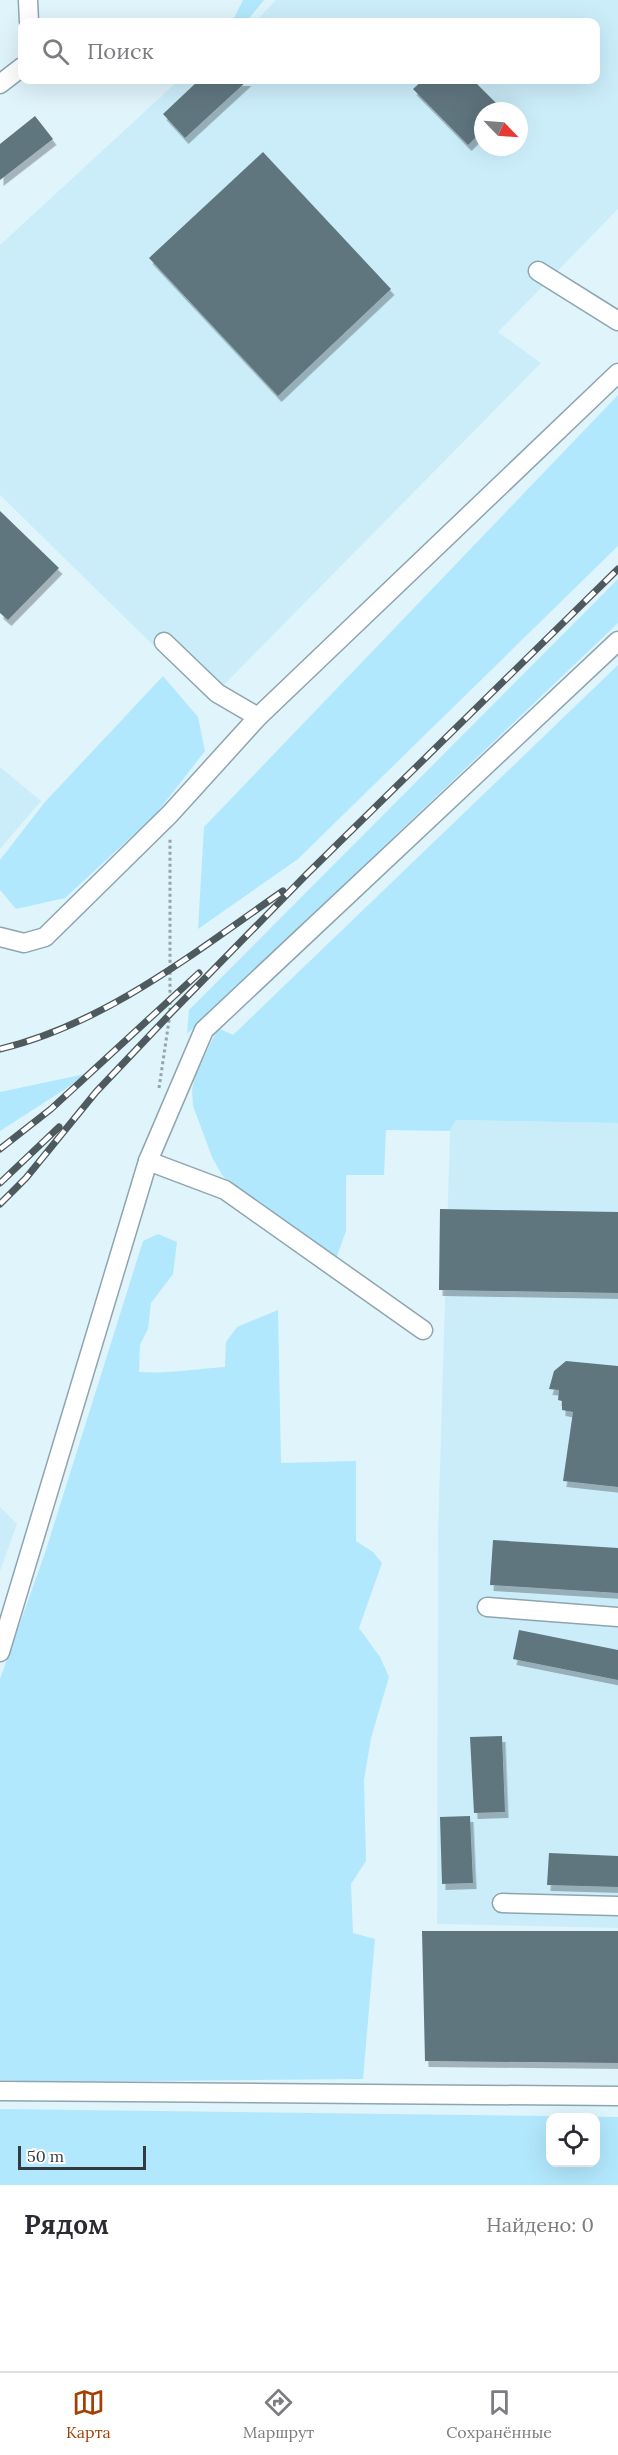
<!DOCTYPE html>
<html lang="ru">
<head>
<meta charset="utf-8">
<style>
	body { margin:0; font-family:Lora,serif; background:#f2f2f3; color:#2b2b33 }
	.controls { position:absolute; right:18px; bottom:18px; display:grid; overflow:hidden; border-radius:12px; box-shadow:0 6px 24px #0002 }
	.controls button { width:54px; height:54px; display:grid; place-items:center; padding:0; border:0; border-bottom:2px solid #e1e1e2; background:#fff; color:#2b2b33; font:30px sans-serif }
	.compass { position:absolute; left:474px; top:102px; width:54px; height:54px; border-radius:50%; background:#fff; box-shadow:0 6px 24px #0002; rotate:115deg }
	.scale { position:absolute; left:18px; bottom:15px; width:128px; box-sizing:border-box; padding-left:6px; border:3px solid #323c40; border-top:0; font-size:16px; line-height:21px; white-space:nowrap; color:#323c40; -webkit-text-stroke:4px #fff; paint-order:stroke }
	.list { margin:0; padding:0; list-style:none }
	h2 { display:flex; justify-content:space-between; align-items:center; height:78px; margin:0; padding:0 24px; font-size:26px }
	h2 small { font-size:20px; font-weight:400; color:#7c7c81 }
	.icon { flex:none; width:33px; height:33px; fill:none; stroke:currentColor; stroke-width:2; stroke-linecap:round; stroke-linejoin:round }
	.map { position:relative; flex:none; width:618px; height:2185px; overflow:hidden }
	.search { position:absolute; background:#fff; box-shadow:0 6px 24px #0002; left:18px; right:18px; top:18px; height:66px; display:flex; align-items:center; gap:15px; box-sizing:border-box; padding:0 21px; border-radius:12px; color:#7c7c81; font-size:22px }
	.sheet { height:186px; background:#fff }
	nav { display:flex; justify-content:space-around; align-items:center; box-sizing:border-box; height:84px; border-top:2px solid #e1e1e2; background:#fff; font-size:16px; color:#7c7c81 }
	nav a { display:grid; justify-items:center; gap:3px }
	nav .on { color:#a34003 }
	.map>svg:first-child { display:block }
	.built { fill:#cbedfa; fill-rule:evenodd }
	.green { fill:#b2e8fd; fill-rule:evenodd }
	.building { fill:#60767f; filter:url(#shadow) }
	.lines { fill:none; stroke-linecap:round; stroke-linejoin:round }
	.minor-casing { stroke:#8ea5af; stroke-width:21 }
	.path { stroke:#94a4aa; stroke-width:3; stroke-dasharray:3 3; stroke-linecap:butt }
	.minor { stroke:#fff; stroke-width:18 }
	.rail-casing { stroke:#4e5a5e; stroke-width:7 }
	.rail { stroke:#fff; stroke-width:4.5; stroke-dasharray:14; stroke-linecap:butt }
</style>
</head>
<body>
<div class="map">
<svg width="618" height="2185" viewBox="0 0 618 2185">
	<defs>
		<filter id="shadow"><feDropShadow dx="3.5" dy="6" stdDeviation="0" flood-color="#0004"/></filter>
	</defs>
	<rect width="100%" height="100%" fill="#e0f4fc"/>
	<g class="built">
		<path d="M276,0h342v209l-120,123 43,31 -332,337 -209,-205v-250l179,-165h417v-58h-341zM483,111h36v36h-36z"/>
		<path d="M0,767l41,34 -41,48z"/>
		<path d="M456,1120l162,3v805l-181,-4 1,-389 12,-404z"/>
		<path d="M0,1507l17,17 -17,47z"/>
	</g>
	<g class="green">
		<path d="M243,0h21l-18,22h-14z"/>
		<path d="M618,395v151l-320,313 -100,70 6,-102z"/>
		<path d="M618,579v44l-431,411 2,-24z"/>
		<path d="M618,665v458l-162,-3 -6,11 -64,-1 -2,45h-38v56l-9,25h-10l-91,-66 -14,-15 -10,-18 -19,-51 -1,-16 3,-14 23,-48 15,7z"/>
		<path d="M163,676l35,41 7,34 -49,63 -91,84 -49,11 -16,-19v-30l45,-58z"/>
		<path d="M90,1073l-90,58v-39z"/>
		<path d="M158,1234l19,8 -4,32 -22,29 -3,26 -8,16 -1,27c29,2 56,-3 86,-5l1,-25 11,-15 41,-17 3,153 75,-2v80l17,11 9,11 -23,65 21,29 9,20 -18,61 -7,42 2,81 -15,23 2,49 22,6 -12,140 -319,3 -44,-2v-401l45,-126 98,-312z"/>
		<path d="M0,2109l618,8v68h-618zM550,2118h46v44h-46z"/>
	</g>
	<g class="building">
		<path d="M199,80h49l-63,58 -22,-24z"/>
		<path d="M423,80h50l31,31h-21v19l-15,15 -55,-56z"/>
		<path d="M35,116l18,23 -53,41v-36z"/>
		<path d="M263,152l128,137 -113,107 -129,-138z"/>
		<path d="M0,511l59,57 -51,52 -8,-7z"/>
		<path d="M440,1209l178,3v81l-179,-3z"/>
		<path d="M566,1361l52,5v121l-55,-6 10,-69 -11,-2v-9l-4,-1 1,-10 -10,-1 5,-18z"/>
		<path d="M493,1540l125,8v45l-128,-8z"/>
		<path d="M519,1630l99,20v30l-105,-21z"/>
		<path d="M502,1736l3,76 -31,1 -4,-76z"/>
		<path d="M470,1816l3,67 -31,1 -2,-67z"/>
		<path d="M549,1853l69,3v31l-71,-2z"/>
		<path d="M422,1931h196v132l-193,-2z"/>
	</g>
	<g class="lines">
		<g class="minor-casing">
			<g id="minor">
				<path d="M28,0l1,22"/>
				<path d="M0,84l22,-17"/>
				<path d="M538,271l80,50"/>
				<path d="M164,642l53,51 41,24"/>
				<path d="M0,937l24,6 21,-6 125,-123 88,-97 360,-344"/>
				<path d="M148,1161l77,29 198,140"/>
				<path d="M487,1607l131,10"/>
				<path d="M0,1652l148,-491 56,-131 414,-389"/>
				<path d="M502,1903l116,3"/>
				<path d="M0,2091l618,5"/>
			</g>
		</g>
		<path class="path" d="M159,1088l11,-74v-176"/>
		<use href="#minor" class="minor"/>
		<g class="rail-casing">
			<g id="rail">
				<path d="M0,1049c105,-25 195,-97 283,-158"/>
				<path d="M0,1149l51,-40 148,-136"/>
				<path d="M0,1183l59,-56"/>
				<path d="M0,1204l26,-26 70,-86 74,-78 137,-140 311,-305"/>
			</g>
		</g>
		<use href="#rail" class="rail"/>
	</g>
</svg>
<div class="controls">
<button><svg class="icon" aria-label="locate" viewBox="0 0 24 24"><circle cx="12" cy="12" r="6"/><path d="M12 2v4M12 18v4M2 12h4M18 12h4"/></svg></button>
</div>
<svg class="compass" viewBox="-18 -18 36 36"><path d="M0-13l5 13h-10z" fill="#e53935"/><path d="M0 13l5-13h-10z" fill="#7c7c81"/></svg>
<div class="scale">50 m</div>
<div class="search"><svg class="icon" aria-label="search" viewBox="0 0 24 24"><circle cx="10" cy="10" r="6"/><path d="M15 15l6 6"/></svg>Поиск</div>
</div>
<section class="sheet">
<h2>Рядом<small>Найдено: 0</small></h2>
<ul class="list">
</ul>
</section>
<nav>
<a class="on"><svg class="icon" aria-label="map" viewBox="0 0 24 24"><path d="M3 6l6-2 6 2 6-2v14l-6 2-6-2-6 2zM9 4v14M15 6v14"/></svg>Карта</a>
<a><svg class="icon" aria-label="directions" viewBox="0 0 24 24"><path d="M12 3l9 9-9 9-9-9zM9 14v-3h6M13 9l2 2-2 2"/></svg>Маршрут</a>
<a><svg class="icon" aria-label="saved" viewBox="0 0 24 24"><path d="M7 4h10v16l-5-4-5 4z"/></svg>Сохранённые</a>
</nav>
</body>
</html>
